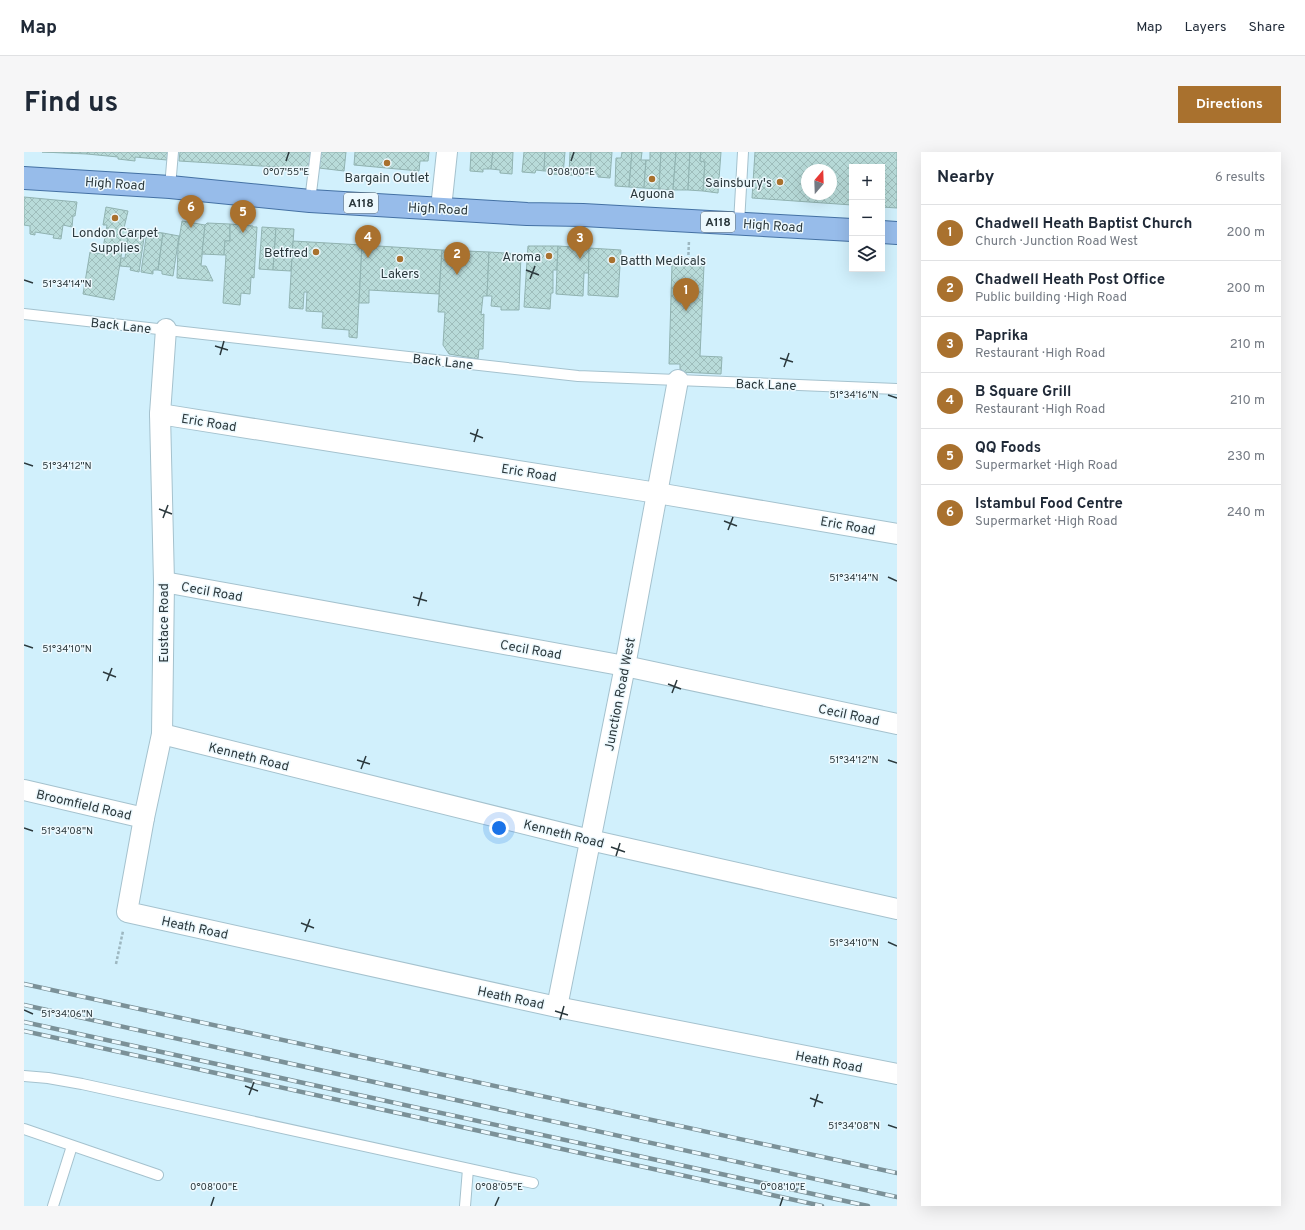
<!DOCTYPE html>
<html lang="en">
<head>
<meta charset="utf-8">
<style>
	body { margin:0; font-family:Overpass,sans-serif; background:#f6f6f7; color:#1f2937 }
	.controls { position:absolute; right:12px; top:12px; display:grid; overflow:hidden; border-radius:0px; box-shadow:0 4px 16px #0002 }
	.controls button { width:36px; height:36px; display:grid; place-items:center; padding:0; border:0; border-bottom:1px solid #e0e1e3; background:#fff; color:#1f2937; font:20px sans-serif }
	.compass { position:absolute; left:777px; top:12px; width:36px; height:36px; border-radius:50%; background:#fff; box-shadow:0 4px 16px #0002; rotate:19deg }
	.you { position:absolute; left:475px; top:676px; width:14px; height:14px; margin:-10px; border:3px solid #fff; border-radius:50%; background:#1a73e8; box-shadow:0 0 0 6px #1a73e833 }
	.badge { display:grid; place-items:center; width:26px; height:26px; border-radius:50%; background:#a9712e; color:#fff; font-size:13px; font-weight:700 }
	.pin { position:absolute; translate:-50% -33px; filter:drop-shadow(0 1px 2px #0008) }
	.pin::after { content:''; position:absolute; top:21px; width:14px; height:12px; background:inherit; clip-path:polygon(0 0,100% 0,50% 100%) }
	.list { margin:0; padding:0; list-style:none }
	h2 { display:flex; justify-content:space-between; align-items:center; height:52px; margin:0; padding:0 16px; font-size:17px }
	h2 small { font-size:13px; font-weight:400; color:#747a83 }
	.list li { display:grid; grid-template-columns:26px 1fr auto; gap:12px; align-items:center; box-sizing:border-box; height:56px; padding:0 16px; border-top:1px solid #e0e1e3 }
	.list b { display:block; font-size:15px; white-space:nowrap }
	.list p { margin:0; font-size:13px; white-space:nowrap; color:#747a83 }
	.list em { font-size:13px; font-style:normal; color:#747a83 }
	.icon { flex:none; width:22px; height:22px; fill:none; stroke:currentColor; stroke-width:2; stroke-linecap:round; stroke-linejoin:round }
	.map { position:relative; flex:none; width:873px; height:1054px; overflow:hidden; border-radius:0px }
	header { display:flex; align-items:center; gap:24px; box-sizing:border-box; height:56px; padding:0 20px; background:#fff; border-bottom:1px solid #e0e1e3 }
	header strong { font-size:19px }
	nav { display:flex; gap:22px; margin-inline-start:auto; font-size:14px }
	.intro { display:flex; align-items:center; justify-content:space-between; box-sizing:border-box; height:96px; padding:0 24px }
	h1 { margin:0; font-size:28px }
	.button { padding:10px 18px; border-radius:0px; background:#a9712e; color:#fff; font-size:14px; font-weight:700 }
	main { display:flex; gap:24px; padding:0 24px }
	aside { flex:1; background:#fff; border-radius:0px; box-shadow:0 4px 16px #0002 }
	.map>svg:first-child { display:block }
	.building { fill:url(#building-cross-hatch); stroke:#91b3b1; fill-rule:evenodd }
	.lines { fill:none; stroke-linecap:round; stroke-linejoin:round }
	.service-casing { stroke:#a5c2ce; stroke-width:12 }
	.minor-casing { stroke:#a5c2ce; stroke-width:22 }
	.primary-casing { stroke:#4471a4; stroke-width:24 }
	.path { stroke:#9db7c0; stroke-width:2.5; stroke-dasharray:3 2; stroke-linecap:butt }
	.service { stroke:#fff; stroke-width:10 }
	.minor { stroke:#fff; stroke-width:20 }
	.primary { stroke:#97bcea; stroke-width:22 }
	.rail-casing { stroke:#7b9198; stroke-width:4.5 }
	.rail { stroke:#edf9fe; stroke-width:3; stroke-dasharray:9; stroke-linecap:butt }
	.ticks { fill:none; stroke:#2b383c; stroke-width:1.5 }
	.poi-dot { fill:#a9712e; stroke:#edf9fe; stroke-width:1.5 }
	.labels { text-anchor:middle; stroke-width:3; stroke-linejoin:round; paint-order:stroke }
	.shield { fill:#edf9fe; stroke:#657276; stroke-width:1 }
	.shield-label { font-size:12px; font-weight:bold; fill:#2b383c }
	.poi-label { font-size:13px; fill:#2b383c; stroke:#edf9fe }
	.street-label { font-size:13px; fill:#2b383c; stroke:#edf9fe }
	.ticks-label { font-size:10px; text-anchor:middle; fill:#2b383c; stroke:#edf9fe; stroke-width:3; stroke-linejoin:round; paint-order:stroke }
</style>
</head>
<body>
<header>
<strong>Map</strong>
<nav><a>Map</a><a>Layers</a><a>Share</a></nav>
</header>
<div class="intro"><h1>Find us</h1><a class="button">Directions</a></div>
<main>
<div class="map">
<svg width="873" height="1054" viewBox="0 0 873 1054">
	<defs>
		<pattern id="building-cross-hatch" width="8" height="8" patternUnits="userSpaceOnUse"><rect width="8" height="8" fill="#b8dbd9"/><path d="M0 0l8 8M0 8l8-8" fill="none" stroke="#9ebdbb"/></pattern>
	</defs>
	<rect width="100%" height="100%" fill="#d1f0fc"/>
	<g class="building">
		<path d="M18,0h46l-1,2z"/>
		<path d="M64,0h80l-1,8 -32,-3v4l-17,-2v-2l-31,-3z"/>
		<path d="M156,0h131l-1,17 -131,-8z"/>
		<path d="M297,0h25l-2,19 -25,-3z"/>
		<path d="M331,0h74l-1,9h-8l-1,10 -65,-6z"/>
		<path d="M447,0h22l-2,17h-8v3l-13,-1z"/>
		<path d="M469,0h20l-1,22 -12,-1v-3l-9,-1z"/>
		<path d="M500,0h21l-1,19 -8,-1 -1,3 -13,-1z"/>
		<path d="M521,0h20l-2,23 -12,-1v-3h-7z"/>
		<path d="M546,0h21l-1,22 -8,-1 -1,3 -12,-1z"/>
		<path d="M567,0h21l-2,26 -12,-1v-3h-8z"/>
		<path d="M598,0h10l-3,35 -14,-1 1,-28h5z"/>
		<path d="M608,0h10l-1,8h5l-2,28 -15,-1z"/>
		<path d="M626,0h11l-2,37 -15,-1 2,-28h4z"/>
		<path d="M637,0h15l-3,38 -14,-1z"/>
		<path d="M652,0h14l-2,38h-15z"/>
		<path d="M666,0h11l-1,9 5,1 -2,29 -15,-1z"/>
		<path d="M677,0h20l-3,41 -15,-2 2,-29 -5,-1z"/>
		<path d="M731,0h142v56l-15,-1v-40h-30v38l-100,-7zM783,18h24v24h-24z"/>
		<path d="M0,45l53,5 -2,14h-2l-1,11 -9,-2 -2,14 -8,-1 1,-3 -19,-3v3l-5,-1v-8l-6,-1z"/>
		<path d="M82,55l22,4 -4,17 5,1 -2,17 -4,-1 -9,55 -31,-6 7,-42 12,2 5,-29h-4z"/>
		<path d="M158,69l23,4 -4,41h5l7,15 -36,-3 1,-32z"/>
		<path d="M183,71l23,1v17h-5l-1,14 -22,-1 3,-29z"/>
		<path d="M206,72l23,2v1h4l-3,51 -3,-1 -1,17 -9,-1 -1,12 -17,-2 3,-48h-2l1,-14h5z"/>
		<path d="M238,75l14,1 -3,42 -14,-1z"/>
		<path d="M252,76l18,1 -3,42 -18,-1z"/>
		<path d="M105,77l16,2 -6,41 -9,-2 1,-3 -11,-1 1,-8h4z"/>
		<path d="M123,79l16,2 -5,37h-5v4l-12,-2z"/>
		<path d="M139,81l16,3 -6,40 -11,-2v-3l-4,-1z"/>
		<path d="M269,89l69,4 -5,93 -8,-1v-7l-27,-2 1,-16 -17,-1 1,-19h-3l-1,17 -14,-1z"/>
		<path d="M338,93l80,5 -3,44 -70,-4v13h-10z"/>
		<path d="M504,94h30l-1,24h-4v23h-2l-1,16 -26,-2z"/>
		<path d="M534,94l31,2v25h-5l-1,23 -27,-2z"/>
		<path d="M565,96l32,2 -3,47 -30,-2z"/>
		<path d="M418,98l47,2 -2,44h-4l-2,19 3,-1 -1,35h-4l-1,10 -29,-5 -6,-9 2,-33h-7z"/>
		<path d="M465,100l32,2 -2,56h-18v-3l-10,-1 1,-10h-5z"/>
		<path d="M648,112l32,1 -4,91 22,1 -1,17 -41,-2v-8h-11z"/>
	</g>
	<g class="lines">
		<g class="service-casing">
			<g id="service">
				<path d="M146,35l3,-35"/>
				<path d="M286,49l6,-49"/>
				<path d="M715,71l4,-71"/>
				<path d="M0,162l554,62 319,13"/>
				<path d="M0,924l24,2 34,6 451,99"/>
				<path d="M0,977l134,46"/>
				<path d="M29,1054l19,-60"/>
				<path d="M441,1054l3,-37"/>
			</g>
		</g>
		<g class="minor-casing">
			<g id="minor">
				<path d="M417,56l6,-56"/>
				<path d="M142,177l-6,85 4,168 -2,152 -18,84 -17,94 430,95 340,67"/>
				<path d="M136,262l497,79 240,41"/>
				<path d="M140,430l461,84 272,58"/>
				<path d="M138,582l428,106 307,69"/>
				<path d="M0,638l120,28"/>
				<path d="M533,855l68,-341 53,-286"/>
			</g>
		</g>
		<g class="primary-casing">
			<g id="primary">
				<path d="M0,26l146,9 140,14 217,13 56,1 269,15"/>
				<path d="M858,80l15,1"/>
			</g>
		</g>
		<g class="path">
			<path d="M664,113l1,-25"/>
			<path d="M92,812l7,-33"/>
		</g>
		<use href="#service" class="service"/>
		<use href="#minor" class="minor"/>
		<use href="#primary" class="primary"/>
		<g class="rail-casing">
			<g id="rail">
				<path d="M0,832l873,189"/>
				<path d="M0,853l873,192"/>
				<path d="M0,870l844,184"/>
				<path d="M0,879l798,175"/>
			</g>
		</g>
		<use href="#rail" class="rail"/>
	</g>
	<path class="ticks" d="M262,9l3,-9M547,9l3,-9M502,118l13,5M506,127l5,-13M0,128l9,3M191,194l13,4M196,203l4,-14M756,206l13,4M760,215l5,-14M864,243l9,3M446,281l13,5M450,290l4,-13M0,311l9,3M135,357l13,5M139,366l5,-13M700,369l13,5M704,378l5,-13M864,425l9,4M389,445l14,4M394,454l4,-14M0,493l9,3M79,520l13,5M83,529l5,-13M644,532l13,5M648,541l5,-13M333,608l13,4M864,608l9,3M337,617l5,-13M0,676l9,3M587,695l14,5M592,704l4,-13M277,771l13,5M281,780l5,-13M864,790l9,4M0,858l9,4M531,859l13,4M536,868l4,-14M221,934l13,5M225,943l5,-13M786,946l13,5M790,955l4,-13M864,973l9,3M187,1054l3,-9M471,1054l4,-9M756,1054l3,-9"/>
	<g class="poi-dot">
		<circle cx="363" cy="11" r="4"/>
		<circle cx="628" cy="27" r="4"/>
		<circle cx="756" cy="30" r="4"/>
		<circle cx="91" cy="66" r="4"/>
		<circle cx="292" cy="100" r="4"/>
		<circle cx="525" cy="104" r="4"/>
		<circle cx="376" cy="107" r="4"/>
		<circle cx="588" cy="108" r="4"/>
	</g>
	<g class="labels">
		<g class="shield">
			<rect x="320" y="41" width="34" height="20" rx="3"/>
			<rect x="677" y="60" width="34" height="20" rx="3"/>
		</g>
		<g class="shield-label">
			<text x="337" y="55">A118</text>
			<text x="694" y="74">A118</text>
		</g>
		<g class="poi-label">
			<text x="363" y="30">Bargain Outlet</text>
			<text x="748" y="35" text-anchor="end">Sainsbury's</text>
			<text x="628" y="46">Aguona</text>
			<text x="91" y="85">London Carpet<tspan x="91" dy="15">Supplies</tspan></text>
			<text x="284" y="105" text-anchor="end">Betfred</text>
			<text x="517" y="109" text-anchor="end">Aroma</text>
			<text x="596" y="113" text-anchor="start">Batth Medicals</text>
			<text x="376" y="126">Lakers</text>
		</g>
		<g class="street-label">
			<text transform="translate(91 31) rotate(4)" y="5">High Road</text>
			<text transform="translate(414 56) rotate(3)" y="5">High Road</text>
			<text transform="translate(749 73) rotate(4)" y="5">High Road</text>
			<text transform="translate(97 173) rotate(6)" y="5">Back Lane</text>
			<text transform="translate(419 209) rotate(6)" y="5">Back Lane</text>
			<text transform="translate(742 232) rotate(2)" y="5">Back Lane</text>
			<text transform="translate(185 270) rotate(9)" y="5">Eric Road</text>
			<text transform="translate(505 320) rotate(9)" y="5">Eric Road</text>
			<text transform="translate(824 373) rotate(10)" y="5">Eric Road</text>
			<text transform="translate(188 439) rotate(10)" y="5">Cecil Road</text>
			<text transform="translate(139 471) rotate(-90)" y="5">Eustace Road</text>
			<text transform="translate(507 497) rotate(10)" y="5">Cecil Road</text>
			<text transform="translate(595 542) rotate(-79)" y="5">Junction Road West</text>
			<text transform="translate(825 562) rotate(12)" y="5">Cecil Road</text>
			<text transform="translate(225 604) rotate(14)" y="5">Kenneth Road</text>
			<text transform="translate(60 652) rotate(13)" y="5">Broomfield Road</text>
			<text transform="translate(540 681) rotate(14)" y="5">Kenneth Road</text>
			<text transform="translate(171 775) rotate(12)" y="5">Heath Road</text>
			<text transform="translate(487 845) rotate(12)" y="5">Heath Road</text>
			<text transform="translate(805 909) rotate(11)" y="5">Heath Road</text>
		</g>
	</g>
	<g class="ticks-label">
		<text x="262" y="23">0°07'55"E</text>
		<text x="547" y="23">0°08'00"E</text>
		<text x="43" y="135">51°34'14"N</text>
		<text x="830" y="246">51°34'16"N</text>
		<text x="43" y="317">51°34'12"N</text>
		<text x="830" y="429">51°34'14"N</text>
		<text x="43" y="500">51°34'10"N</text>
		<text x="830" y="611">51°34'12"N</text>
		<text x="43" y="682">51°34'08"N</text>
		<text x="830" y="794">51°34'10"N</text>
		<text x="43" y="865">51°34'06"N</text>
		<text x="830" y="977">51°34'08"N</text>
		<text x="190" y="1038">0°08'00"E</text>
		<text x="475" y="1038">0°08'05"E</text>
		<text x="759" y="1038">0°08'10"E</text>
	</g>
</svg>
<div class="controls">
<button>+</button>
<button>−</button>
<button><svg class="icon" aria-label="layers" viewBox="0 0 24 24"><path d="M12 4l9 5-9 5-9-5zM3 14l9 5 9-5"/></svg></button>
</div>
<svg class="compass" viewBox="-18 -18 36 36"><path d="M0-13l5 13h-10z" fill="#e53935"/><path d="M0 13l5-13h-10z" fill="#747a83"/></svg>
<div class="you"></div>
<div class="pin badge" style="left:662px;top:159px">1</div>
<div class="pin badge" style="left:433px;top:123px">2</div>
<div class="pin badge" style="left:556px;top:107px">3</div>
<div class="pin badge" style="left:344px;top:106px">4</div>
<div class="pin badge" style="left:219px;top:81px">5</div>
<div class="pin badge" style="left:167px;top:76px">6</div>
</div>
<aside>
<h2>Nearby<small>6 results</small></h2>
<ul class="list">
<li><span class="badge">1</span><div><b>Chadwell Heath Baptist Church</b><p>Church · Junction Road West</p></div><em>200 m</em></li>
<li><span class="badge">2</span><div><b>Chadwell Heath Post Office</b><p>Public building · High Road</p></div><em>200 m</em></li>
<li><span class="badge">3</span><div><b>Paprika</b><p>Restaurant · High Road</p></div><em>210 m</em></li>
<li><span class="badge">4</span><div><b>B Square Grill</b><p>Restaurant · High Road</p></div><em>210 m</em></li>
<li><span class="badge">5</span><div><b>QQ Foods</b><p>Supermarket · High Road</p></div><em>230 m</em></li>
<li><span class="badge">6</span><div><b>Istambul Food Centre</b><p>Supermarket · High Road</p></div><em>240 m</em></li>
</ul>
</aside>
</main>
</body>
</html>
